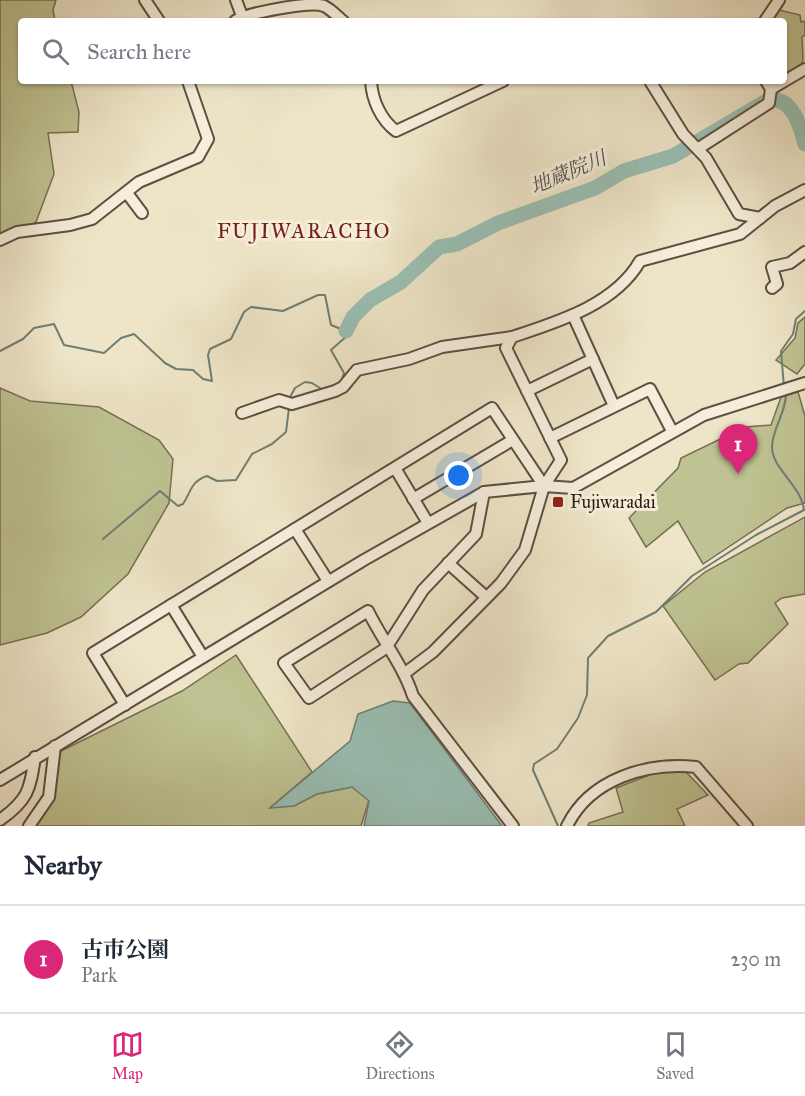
<!DOCTYPE html>
<html lang="en">
<head>
<meta charset="utf-8">
<style>
	body { margin:0; font-family:"IM FELL Great Primer","Noto Serif JP",serif; background:#f2f2f3; color:#1f2937 }
	.you { position:absolute; left:459px; top:476px; width:21px; height:21px; margin:-15px; border:4px solid #fff; border-radius:50%; background:#1a73e8; box-shadow:0 0 0 9px #1a73e833 }
	.badge { display:grid; place-items:center; width:39px; height:39px; border-radius:50%; background:#db2777; color:#fff; font-size:20px; font-weight:700 }
	.pin { position:absolute; translate:-50% -50px; filter:drop-shadow(0 2px 3px #0008) }
	.pin::after { content:''; position:absolute; top:32px; width:21px; height:18px; background:inherit; clip-path:polygon(0 0,100% 0,50% 100%) }
	.list { margin:0; padding:0; list-style:none }
	h2 { display:flex; justify-content:space-between; align-items:center; height:78px; margin:0; padding:0 24px; font-size:26px }
	h2 small { font-size:20px; font-weight:400; color:#747a83 }
	.list li { display:grid; grid-template-columns:39px 1fr auto; gap:18px; align-items:center; box-sizing:border-box; height:108px; padding:0 24px; border-top:2px solid #e0e1e3 }
	.list b { display:block; font-size:22px; white-space:nowrap }
	.list p { margin:0; font-size:20px; white-space:nowrap; color:#747a83 }
	.list em { font-size:20px; font-style:normal; color:#747a83 }
	.icon { flex:none; width:33px; height:33px; fill:none; stroke:currentColor; stroke-width:2; stroke-linecap:round; stroke-linejoin:round }
	.map { position:relative; flex:none; width:805px; height:826px; overflow:hidden }
	.search { position:absolute; background:#fff; box-shadow:0 2px 4px #0004; left:18px; right:18px; top:18px; height:66px; display:flex; align-items:center; gap:15px; box-sizing:border-box; padding:0 21px; border-radius:6px; color:#747a83; font-size:22px }
	.sheet { height:186px; background:#fff }
	nav { display:flex; justify-content:space-around; align-items:center; box-sizing:border-box; height:84px; border-top:2px solid #e0e1e3; background:#fff; font-size:16px; color:#747a83 }
	nav a { display:grid; justify-items:center; gap:3px }
	nav .on { color:#db2777 }
	.map>svg:first-child { display:block }
	.green { fill:#bfc292; stroke:#776f53; stroke-width:1.5 }
	.water { fill:#99bfb3; stroke:#6f7e73; stroke-width:1.5 }
	.lines { fill:none; stroke-linecap:round; stroke-linejoin:round }
	.stream { stroke:#6f7e73; stroke-width:2 }
	.river { stroke:#99bfb3; stroke-width:15 }
	.minor-casing { stroke:#5f4e41; stroke-width:14 }
	.minor { stroke:#f4eedb; stroke-width:10 }
	.poi-dot { fill:#8f2418; stroke:#f4eedb; stroke-width:2 }
	.labels { text-anchor:middle; stroke-width:6; stroke-linejoin:round; paint-order:stroke }
	.poi-label { font-size:18px; fill:#2f1c14; stroke:#f4eedb; text-anchor:start }
	.water-label { font-size:20px; font-style:italic; fill:#54554c; stroke:#f4eedb }
	.quarter-label { font-size:21px; letter-spacing:1.5px; fill:#7a1f14; stroke:#f4eedb }
</style>
</head>
<body>
<div class="map">
<svg width="805" height="826" viewBox="0 0 805 826">
	<rect width="100%" height="100%" fill="#eee5c8"/>
	<filter id="stains"><feTurbulence type="fractalNoise" baseFrequency=".00333" numOctaves="4"/><feColorMatrix values="0 0 0 0 .2 0 0 0 0 .09 0 0 0 0 .02 0 0 0 .5 -.17"/></filter>
	<radialGradient id="worn" r=".72"><stop offset=".6" stop-color="#630" stop-opacity="0"/><stop offset="1" stop-color="#630" stop-opacity=".3"/></radialGradient>
	<g class="green">
		<path d="M0,0h56l-3,10 2,11h-34v60h50l8,31 -1,20 -30,1 6,41 -18,48 -36,23z"/>
		<path d="M779,10l21,5 1,7 4,-1v14l-3,2 1,23 -3,9 -16,9v-57h-14z"/>
		<path d="M805,317v47l-8,10 -21,-14 19,-22 3,-15z"/>
		<path d="M0,388l30,13 69,6 60,33 14,19 -4,44 -41,71 -47,43 -34,16 -47,12z"/>
		<path d="M798,392l7,24v87l-18,5 -84,56 -25,-43 -32,26 -17,-29 49,-50 3,-10 64,-31 26,-2 10,-28z"/>
		<path d="M805,517v77l-23,4 -7,5 13,21 -40,39 -9,1 -24,16 -52,-74 42,-34z"/>
		<path d="M236,655l76,117 -41,35 23,-1 23,-12 35,-7 17,13 -8,26h-329l29,-75 121,-60z"/>
		<path d="M657,772h29l22,23 -31,14 8,17h-97l1,-3 34,-11 -7,-24z"/>
	</g>
	<path class="water" d="M393,701l17,2 92,123h-138l5,-25 -17,-14 -35,7 -23,12 -24,2 80,-67 8,-27z"/>
	<g class="lines">
		<g class="stream">
			<path d="M0,351l23,-12 11,-11 20,-4 10,21 40,8 17,-15 13,-4 31,29 11,6 17,1 10,9 9,2 -4,-26 2,-6 21,-10 13,-27 7,-5 32,4 35,-16h7l6,30 15,6 2,4 -17,15 13,23 -3,9"/>
			<path d="M784,387l-3,-36 12,-17 3,-15 9,-8"/>
			<path d="M289,399l6,-11 10,-6 7,1 11,7"/>
			<path d="M103,539l57,-48 18,15 5,-2c8,-12 8,-23 24,-28l10,5 19,-1 16,-26 20,-10 14,-12 3,-24"/>
			<path d="M558,826l-25,-56 1,-6 23,-15 21,-31 9,-23 1,-37 20,-22 48,-24 36,-36 64,-41 48,-25c-3,-25 -32,-41 -32,-63 0,-18 15,-36 14,-55"/>
		</g>
		<path class="river" d="M346,331l7,-14 17,-17 31,-18 38,-35 18,-3 41,-21 97,-35 29,-17 49,-15 95,-56c24,-4 32,25 37,44"/>
		<g class="minor-casing">
			<g id="minor">
				<path d="M145,0l14,21"/>
				<path d="M236,0l6,16"/>
				<path d="M235,21c11,-8 76,-20 89,-15 7,3 14,11 19,15"/>
				<path d="M765,21l14,-21"/>
				<path d="M371,81c1,19 10,39 25,50l107,-50"/>
				<path d="M650,81l33,53 23,24 33,56 21,4 15,-12 30,-16"/>
				<path d="M771,89l34,-20"/>
				<path d="M699,148l70,-45 2,-14 -5,-8"/>
				<path d="M127,193l15,20"/>
				<path d="M0,240l17,-8 53,-7 22,-6 47,-37 59,-25 10,-18 -20,-58"/>
				<path d="M772,288l5,-4 -5,-17 18,-4 15,-11"/>
				<path d="M573,315l41,91"/>
				<path d="M527,391l66,-32"/>
				<path d="M242,413l37,-13 13,4 43,-13 8,-4 14,-17 52,-11 33,-12 70,-10"/>
				<path d="M550,438l100,-49 22,42"/>
				<path d="M395,468l33,55"/>
				<path d="M484,492l-8,42 -53,56 -37,58 -77,50 -25,-35 84,-52c14,29 35,54 45,85l100,130"/>
				<path d="M413,499l98,-58"/>
				<path d="M295,529l33,52"/>
				<path d="M448,563l38,34"/>
				<path d="M171,605l32,52"/>
				<path d="M405,673l28,-21 68,-69 24,-33 19,-64 17,-26 -55,-112 6,-11c45,-15 103,-32 128,-76l100,-27 20,-16"/>
				<path d="M125,705l-32,-52 399,-245 52,78"/>
				<path d="M0,780l364,-220 120,-68 60,-6 29,2 131,-73 101,-32"/>
				<path d="M0,820c28,-20 30,-30 35,-63"/>
				<path d="M29,826l20,-29 6,-51"/>
				<path d="M567,826c23,-47 79,-64 129,-59l51,59"/>
			</g>
		</g>
		<use href="#minor" class="minor"/>
	</g>
	<rect class="poi-dot" x="552" y="496" width="12" height="12" rx="3"/>
	<g class="labels">
		<g class="poi-label">
			<text x="570" y="508">Fujiwaradai</text>
		</g>
		<g class="water-label">
			<text transform="translate(568 172) rotate(-23)" y="7">地蔵院川</text>
		</g>
		<g class="quarter-label">
			<text x="304" y="238">FUJIWARACHO</text>
		</g>
	</g>
	<rect width="100%" height="100%" filter="url(#stains)"/>
	<rect width="100%" height="100%" fill="url(#worn)"/>
</svg>
<div class="you"></div>
<div class="pin badge" style="left:738px;top:474px">1</div>
<div class="search"><svg class="icon" aria-label="search" viewBox="0 0 24 24"><circle cx="10" cy="10" r="6"/><path d="M15 15l6 6"/></svg>Search here</div>
</div>
<section class="sheet">
<h2>Nearby<small></small></h2>
<ul class="list">
<li><span class="badge">1</span><div><b>古市公園</b><p>Park</p></div><em>230 m</em></li>
</ul>
</section>
<nav>
<a class="on"><svg class="icon" aria-label="map" viewBox="0 0 24 24"><path d="M3 6l6-2 6 2 6-2v14l-6 2-6-2-6 2zM9 4v14M15 6v14"/></svg>Map</a>
<a><svg class="icon" aria-label="directions" viewBox="0 0 24 24"><path d="M12 3l9 9-9 9-9-9zM9 14v-3h6M13 9l2 2-2 2"/></svg>Directions</a>
<a><svg class="icon" aria-label="saved" viewBox="0 0 24 24"><path d="M7 4h10v16l-5-4-5 4z"/></svg>Saved</a>
</nav>
</body>
</html>
